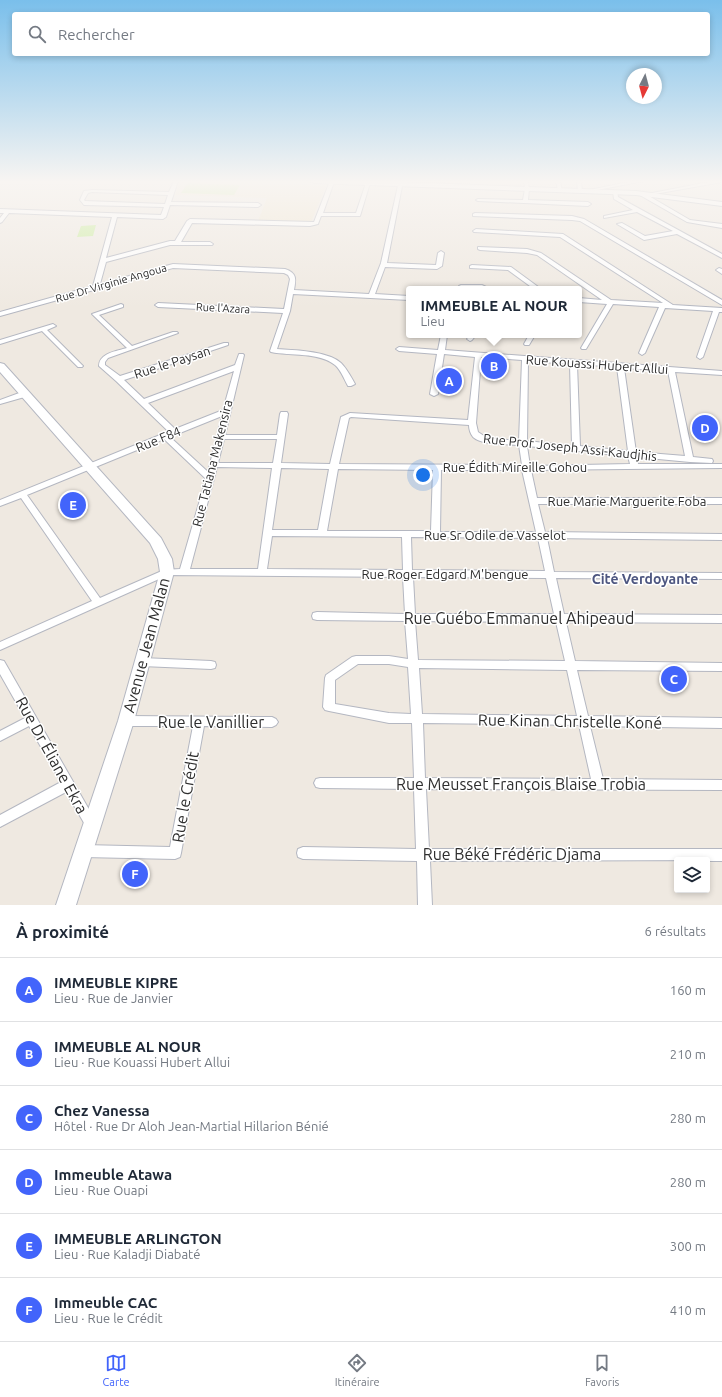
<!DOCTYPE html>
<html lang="fr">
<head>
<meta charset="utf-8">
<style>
	body { margin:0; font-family:Ubuntu,sans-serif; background:#f2f2f3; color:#1f2937 }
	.controls { position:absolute; right:12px; bottom:12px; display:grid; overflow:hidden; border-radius:4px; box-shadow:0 2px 6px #0003 }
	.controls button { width:36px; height:36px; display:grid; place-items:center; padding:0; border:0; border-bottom:1px solid #e0e1e3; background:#fff; color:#1f2937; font:20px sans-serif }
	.compass { position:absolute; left:626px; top:68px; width:36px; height:36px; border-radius:50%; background:#fff; box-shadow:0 2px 6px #0003; rotate:186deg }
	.you { position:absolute; left:423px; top:475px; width:14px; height:14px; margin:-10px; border:3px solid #fff; border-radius:50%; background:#1a73e8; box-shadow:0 0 0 6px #1a73e833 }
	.badge { display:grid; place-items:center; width:26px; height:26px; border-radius:50%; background:#4264fb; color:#fff; font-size:13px; font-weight:700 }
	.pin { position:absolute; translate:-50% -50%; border:2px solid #fff; box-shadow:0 1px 4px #0006 }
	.popup { position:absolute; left:406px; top:286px; width:176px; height:52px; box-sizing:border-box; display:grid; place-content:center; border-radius:4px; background:#fff; filter:drop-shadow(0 1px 3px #0005); font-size:13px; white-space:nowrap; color:#747a83 }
	.popup b { font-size:15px; color:#1f2937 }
	.popup::after { content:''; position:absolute; left:50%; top:100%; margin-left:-8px; border:8px solid transparent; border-top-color:#fff }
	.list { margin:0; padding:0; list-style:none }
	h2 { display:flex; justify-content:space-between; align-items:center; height:52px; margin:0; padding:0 16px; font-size:17px }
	h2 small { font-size:13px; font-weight:400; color:#747a83 }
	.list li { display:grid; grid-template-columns:26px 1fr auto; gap:12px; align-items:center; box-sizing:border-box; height:64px; padding:0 16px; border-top:1px solid #e0e1e3 }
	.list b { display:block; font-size:15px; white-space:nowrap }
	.list p { margin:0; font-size:13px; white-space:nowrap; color:#747a83 }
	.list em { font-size:13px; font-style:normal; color:#747a83 }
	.icon { flex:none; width:22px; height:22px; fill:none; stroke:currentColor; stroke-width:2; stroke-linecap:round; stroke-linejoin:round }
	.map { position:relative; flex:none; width:722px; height:905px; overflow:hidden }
	.search { position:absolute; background:#fff; box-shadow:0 2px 6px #0003; left:12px; right:12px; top:12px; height:44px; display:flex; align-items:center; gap:10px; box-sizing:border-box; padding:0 14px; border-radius:4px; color:#747a83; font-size:15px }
	.sheet { height:436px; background:#fff }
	nav { display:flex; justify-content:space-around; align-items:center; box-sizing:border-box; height:56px; border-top:1px solid #e0e1e3; background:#fff; font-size:11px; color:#747a83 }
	nav a { display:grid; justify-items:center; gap:2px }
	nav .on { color:#4264fb }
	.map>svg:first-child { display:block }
	.education { fill:#f0e6d1 }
	.pitch { fill:#c9ec9a }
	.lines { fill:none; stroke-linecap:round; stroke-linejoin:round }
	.minor-casing { stroke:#b4b7c1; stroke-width:2 }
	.secondary-casing { stroke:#b4b7c1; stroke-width:2 }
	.minor { fill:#fff; fill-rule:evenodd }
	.secondary { fill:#fff; fill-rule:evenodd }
	.labels { text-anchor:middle; stroke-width:3; stroke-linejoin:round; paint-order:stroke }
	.far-street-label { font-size:11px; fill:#2e2e2e; stroke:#fff }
	.street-label { font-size:13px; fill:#2e2e2e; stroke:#fff }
	.neighbourhood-label { font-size:14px; font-weight:bold; fill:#4d5680; stroke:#fff }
	.near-street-label { font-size:16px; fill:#2e2e2e; stroke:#fff }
</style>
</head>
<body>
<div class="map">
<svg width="722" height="905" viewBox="0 0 722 905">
	<rect width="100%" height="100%" fill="#efe9e1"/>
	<path class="education" d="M179,181h10l137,5 -15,36 -53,-1 9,-23 -92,-3z"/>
	<g class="pitch">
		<path d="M188,183l52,2 -6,10 -53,-2z"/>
		<path d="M96,225l-3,11 -16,1 4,-11z"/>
	</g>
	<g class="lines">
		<g class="minor-casing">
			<g id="minor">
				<path d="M174,181h4l-7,21 87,1 3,2 -3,2 -88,-2 -4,12 -3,2 -46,-2 -11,41 64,-17h5l12,-20 3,-2 124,3 16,-41 4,1 -11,31h33l10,-30 2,-1 2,1 -10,33h-39l-3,8 -8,2 -118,-3 -11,19h29l3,2 -1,1h-42l-64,17 -6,22 73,-20 112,5c12,4 11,10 9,21l75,4 12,-31 18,-82h4l-16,82 49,2 2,-12 3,-2 3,2 -2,13 -5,3 -52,-2 -10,27 34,2v4l-116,-6 -3,17 -13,38c17,1 51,2 64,14 6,6 10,14 14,21l-4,2h-3c-4,-7 -7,-16 -13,-21 -16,-13 -45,-9 -64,-13l-1,-1 13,-38 -125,-6 -3,-2 3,-2 126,6 6,-30 -2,-4 -4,-2 -111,-5 -173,48v-4l93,-26 19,-69 -103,-4 -7,9 -2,1v-5l4,-5h-4v-4l161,6 3,-8 -80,-2 -4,-5 4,-9 8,-1 77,2zM92,192l76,3 -3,9 -80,-3 -1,-1 4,-7z"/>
				<path d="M524,181h4l1,8 -1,11 60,2 3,2 -3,2 -110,-5 -2,-1 2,-1 45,1 2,-11z"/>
				<path d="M556,181h4l2,10 -4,-1z"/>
				<path d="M577,181h4l1,11 -4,-1z"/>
				<path d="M634,181h10l-58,11 -2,-1z"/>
				<path d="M714,181h8v1l-73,13 -2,-1z"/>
				<path d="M613,191h4l1,6 104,57v4l-45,-24 -33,6 -27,-16 5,-1 23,13 28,-5 -36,-19 -33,6v-2l29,-6 -19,-11z"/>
				<path d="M638,192h4l48,28 32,4v4l-35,-6 -49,-28z"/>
				<path d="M475,213l97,3 12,3 138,81v5l-142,-84 -8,-1 -99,-4v-2z"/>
				<path d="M476,229l87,5 110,71 49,3v4h-3l-16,45 -3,2 -3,-2 16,-46 -48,-3 -20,45 -3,2 -3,-2 20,-46 -46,-3 -27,45h-4l-1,-1 26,-44 -28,-2v-4l23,2 -65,-45 -10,-2 -47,-3 -2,-1v-2l49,2 14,4 70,47 52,3 -103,-66 -86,-5 -1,-1z"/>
				<path d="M472,265l39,2 30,22h-7l-26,-19 -38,-2v-2z"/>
				<path d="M719,268l3,1v5l-6,-4z"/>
				<path d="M461,285h21l8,4h-33l2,-3z"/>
				<path d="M121,304l2,1v2l-24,8 33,31 41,-14h4l1,1 -70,25 -3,4v3l15,11 104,-33h4v2l-104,35 20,19 91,-34 4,-11h4l1,1 -19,80h52l3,-21 1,-2h6l1,2 -7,49 49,1 11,-47 9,-4 118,7 7,-63 -31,-3 -6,40 -4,2 -4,-2 7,-40 -38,-3 -3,-2 3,-2 39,3 3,-15h6l-2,15 277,21v4l-47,-3 18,85 19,2 1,2 -1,2 -22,-1 -53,-5 1,7h84v4l-191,2 6,28h185v6h-184l7,28 177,2v6l-175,-2 7,34 168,1v6l-166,-1 8,36 158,1v8l-156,-1 9,39 147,2v8l-145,-1 11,46 134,2v10l-132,-2 13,53 119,1v10l-296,-1 3,60h293v12h-15v-1l-277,1 2,44h-14l-1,-44 -114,-2 -5,-2 -1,-4 1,-4 5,-2 113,2 -2,-60 -94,-1 -4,-1 -2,-4 2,-4 4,-1h94l-2,-55h-23l-60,-12 -4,-1 -2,-3 2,-29 1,-3 26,-18 4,-1h33l19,3 -3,-38 -88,-1 -4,-1 -1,-3 1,-3 4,-1 88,2 -2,-37 -235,-2 -168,75v-8l92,-41 -71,-103 -21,8v-6l160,-65 1,-2 8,-1 -53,-51 -17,-15c0,-13 18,-15 28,-18l-35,-34zM481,357l41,3 -3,81 -32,-3 -9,-6 -2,-9zM528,361l42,3 2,82 -45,-5zM577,364l40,3 11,84 -48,-5zM624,368l44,3 17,85 -49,-4zM234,371l-11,39 -48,19 -27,-26zM222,416l-14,56 -38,-35zM351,417l118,8c0,4 1,8 4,12 8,8 35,7 46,8l3,20 -183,-1 10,-46zM164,439l42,40 -26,90 -16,1 -64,28 -73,-103zM224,439h53l-4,24h-55zM527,446l101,10 2,8 -100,2zM217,467l55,1 -14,101h-68zM281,468l48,1 -11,61h-46zM338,469l95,1 -2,61h-104zM441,470h81l14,62h-96zM272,536l130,1 1,33 -136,-1zM411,537l127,1 7,33 -133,-1zM413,577l133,1 8,36h-139zM415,621l141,1 9,39 -147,-1zM358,664h31l19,3 3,47 -22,-1 -54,-9v-24zM419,668l148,2 10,46 -155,-2zM423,723l156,2 12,54 -166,-1z"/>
				<path d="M53,324l3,2 -9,4 36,36 -1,1h-4l-36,-36 -42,13v-4z"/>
				<path d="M470,335h6l-4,5 -2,1 -3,-2z"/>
				<path d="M529,335h6l-6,10h-4l-1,-1z"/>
				<path d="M22,392h3l4,2 -1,2 -28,8v-4z"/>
				<path d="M142,658l69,3 4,1 1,3 -1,3 -4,1 -69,-3 -4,-1 -1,-3 1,-3z"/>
				<path d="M0,660l4,1 91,159 2,4 -2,4 -4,2 -4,-2 -21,-36 -66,35v-12l61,-33 -32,-56 -29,15v-10l25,-13 -25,-44z"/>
				<path d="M126,716l146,1 4,2 2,3 -2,3 -4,2 -68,-1 -23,127 -1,4 -5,2 -92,-2 -5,-2 -1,-4 1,-4 5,-2 87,2 23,-121h-67l-4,-2 -2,-3 2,-3z"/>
			</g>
		</g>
		<g class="secondary-casing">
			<g id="secondary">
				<path d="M310,181h62l264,10 86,11v4l-86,-11 -322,-12z"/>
				<path d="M0,363l4,1 157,174 11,21 2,13 -40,149 -58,184h-20l62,-184 42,-149 -2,-13 -8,-16 -150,-171z"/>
			</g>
		</g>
		<use href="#minor" class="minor"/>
		<use href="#secondary" class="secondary"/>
	</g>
	<linearGradient id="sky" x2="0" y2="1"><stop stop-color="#7abfeb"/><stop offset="0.59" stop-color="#f8f5f2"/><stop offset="1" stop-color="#f8f5f2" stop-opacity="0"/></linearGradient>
	<rect width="722" height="308" fill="url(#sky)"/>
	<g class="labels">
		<g class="far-street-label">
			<text transform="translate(111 283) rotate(-16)" y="4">Rue Dr Virginie Angoua</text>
			<text transform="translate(223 308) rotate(3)" y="4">Rue l'Azara</text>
		</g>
		<g class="street-label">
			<text transform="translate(172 362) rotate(-18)" y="5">Rue le Paysan</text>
			<text transform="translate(597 364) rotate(4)" y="5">Rue Kouassi Hubert Allui</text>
			<text transform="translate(158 439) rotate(-22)" y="5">Rue F84</text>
			<text transform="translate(570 447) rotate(6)" y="5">Rue Prof Joseph Assi-Kaudjhis</text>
			<text transform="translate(212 463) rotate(-76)" y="5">Rue Tatiana Makensira</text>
			<text x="515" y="472">Rue Édith Mireille Gohou</text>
			<text x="627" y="506">Rue Marie Marguerite Foba</text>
			<text x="495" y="540">Rue Sr Odile de Vasselot</text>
			<text x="445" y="579">Rue Roger Edgard M'bengue</text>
		</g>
		<g class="neighbourhood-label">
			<text x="645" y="584">Cité Verdoyante</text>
		</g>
		<g class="near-street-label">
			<text x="519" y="624">Rue Guébo Emmanuel Ahipeaud</text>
			<text transform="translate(146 645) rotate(-75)" y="6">Avenue Jean Malan</text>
			<text transform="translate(570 721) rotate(1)" y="6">Rue Kinan Christelle Koné</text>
			<text x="211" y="728">Rue le Vanillier</text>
			<text transform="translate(52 755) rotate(61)" y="6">Rue Dr Éliane Ekra</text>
			<text x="521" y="790">Rue Meusset François Blaise Trobia</text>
			<text transform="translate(185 797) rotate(-80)" y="6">Rue le Crédit</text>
			<text x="512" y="860">Rue Béké Frédéric Djama</text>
		</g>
	</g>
</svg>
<div class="controls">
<button><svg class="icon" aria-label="layers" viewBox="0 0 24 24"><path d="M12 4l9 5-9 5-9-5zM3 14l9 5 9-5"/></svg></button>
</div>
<svg class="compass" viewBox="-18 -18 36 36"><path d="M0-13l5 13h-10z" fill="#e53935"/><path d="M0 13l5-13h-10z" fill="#747a83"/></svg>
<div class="you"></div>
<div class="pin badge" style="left:449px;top:381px">A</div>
<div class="pin badge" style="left:494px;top:366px">B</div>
<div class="popup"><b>IMMEUBLE AL NOUR</b>Lieu</div>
<div class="pin badge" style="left:674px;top:679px">C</div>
<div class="pin badge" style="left:705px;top:428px">D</div>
<div class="pin badge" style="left:73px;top:505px">E</div>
<div class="pin badge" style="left:135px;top:874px">F</div>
<div class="search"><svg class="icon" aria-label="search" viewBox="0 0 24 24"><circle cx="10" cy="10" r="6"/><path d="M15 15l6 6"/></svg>Rechercher</div>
</div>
<section class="sheet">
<h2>À proximité<small>6 résultats</small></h2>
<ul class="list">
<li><span class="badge">A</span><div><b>IMMEUBLE KIPRE</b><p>Lieu · Rue de Janvier</p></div><em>160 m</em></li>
<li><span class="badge">B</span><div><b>IMMEUBLE AL NOUR</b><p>Lieu · Rue Kouassi Hubert Allui</p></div><em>210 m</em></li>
<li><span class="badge">C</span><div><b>Chez Vanessa</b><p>Hôtel · Rue Dr Aloh Jean-Martial Hillarion Bénié</p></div><em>280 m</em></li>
<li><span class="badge">D</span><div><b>Immeuble Atawa</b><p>Lieu · Rue Ouapi</p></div><em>280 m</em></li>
<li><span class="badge">E</span><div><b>IMMEUBLE ARLINGTON</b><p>Lieu · Rue Kaladji Diabaté</p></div><em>300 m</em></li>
<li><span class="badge">F</span><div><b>Immeuble CAC</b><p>Lieu · Rue le Crédit</p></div><em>410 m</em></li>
</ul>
</section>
<nav>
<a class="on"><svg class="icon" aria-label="map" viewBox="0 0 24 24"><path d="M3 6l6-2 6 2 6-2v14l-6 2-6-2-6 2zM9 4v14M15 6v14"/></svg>Carte</a>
<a><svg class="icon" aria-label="directions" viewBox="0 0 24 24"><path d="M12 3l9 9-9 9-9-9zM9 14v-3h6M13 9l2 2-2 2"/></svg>Itinéraire</a>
<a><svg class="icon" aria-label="saved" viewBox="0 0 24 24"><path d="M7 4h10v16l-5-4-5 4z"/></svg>Favoris</a>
</nav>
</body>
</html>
